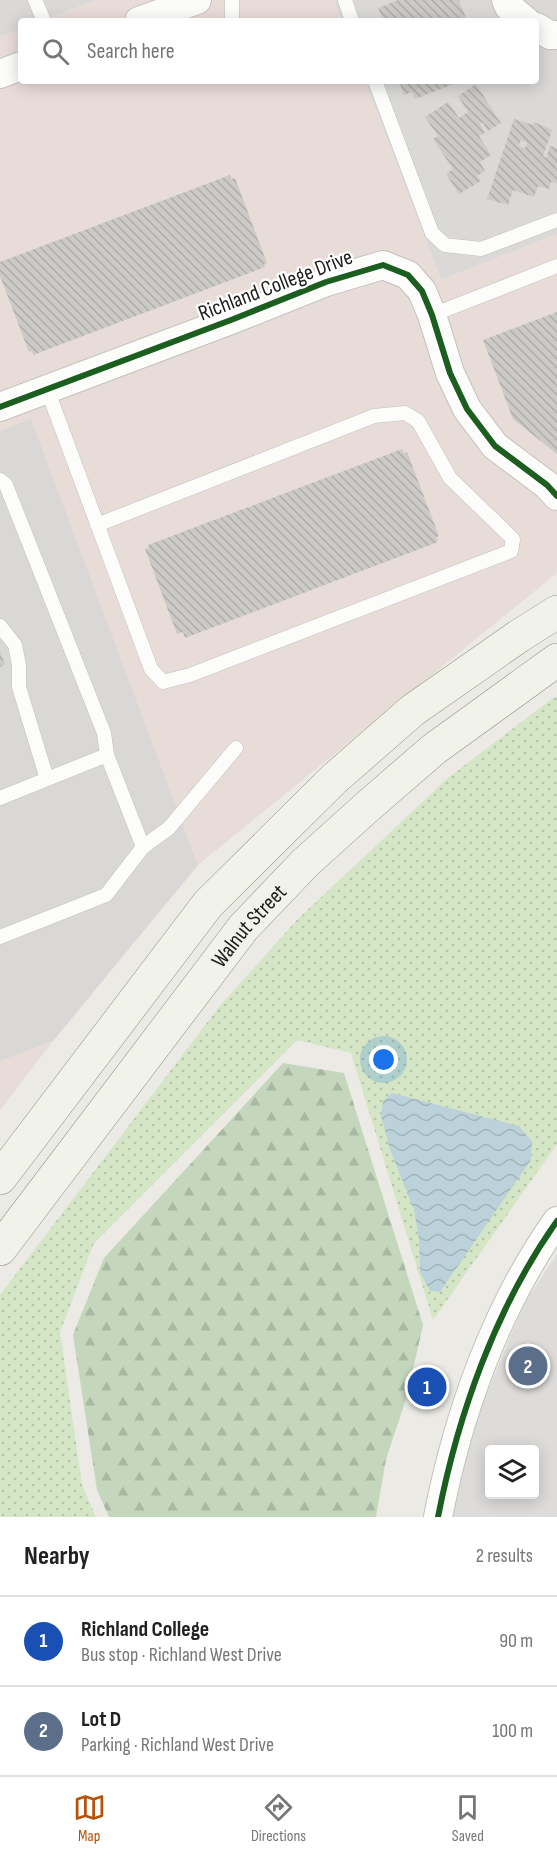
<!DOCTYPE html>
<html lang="en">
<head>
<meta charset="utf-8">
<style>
	body { margin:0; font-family:"Sofia Sans Condensed",sans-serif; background:#f6f6f6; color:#222 }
	.controls { position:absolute; right:18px; bottom:18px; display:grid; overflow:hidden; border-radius:6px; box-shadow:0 3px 15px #0003 }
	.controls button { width:54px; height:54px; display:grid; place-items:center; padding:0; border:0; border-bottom:2px solid #e0e0e0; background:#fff; color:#222; font:30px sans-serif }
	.you { position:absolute; left:384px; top:1060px; width:21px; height:21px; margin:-15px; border:4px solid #fff; border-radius:50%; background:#1a73e8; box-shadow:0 0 0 9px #1a73e833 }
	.badge { display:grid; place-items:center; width:39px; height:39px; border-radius:50%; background:#b45309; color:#fff; font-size:20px; font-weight:700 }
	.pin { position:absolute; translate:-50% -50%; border:3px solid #fff; box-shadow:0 2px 6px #0006 }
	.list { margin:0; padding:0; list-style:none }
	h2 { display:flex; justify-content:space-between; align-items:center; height:78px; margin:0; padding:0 24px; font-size:26px }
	h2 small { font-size:20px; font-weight:400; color:#767676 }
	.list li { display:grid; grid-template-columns:39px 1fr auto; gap:18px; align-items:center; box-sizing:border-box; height:90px; padding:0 24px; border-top:2px solid #e0e0e0 }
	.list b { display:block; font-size:22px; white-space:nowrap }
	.list p { margin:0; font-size:20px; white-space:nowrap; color:#767676 }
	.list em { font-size:20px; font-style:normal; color:#767676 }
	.icon { flex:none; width:33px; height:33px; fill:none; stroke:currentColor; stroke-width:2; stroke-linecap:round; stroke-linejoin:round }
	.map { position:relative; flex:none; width:557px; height:1517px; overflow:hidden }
	.search { position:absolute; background:#fff; box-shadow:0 3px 15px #0003; left:18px; right:18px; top:18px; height:66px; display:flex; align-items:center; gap:15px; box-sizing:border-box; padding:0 21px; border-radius:6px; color:#767676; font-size:22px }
	.sheet { height:258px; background:#fff }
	nav { display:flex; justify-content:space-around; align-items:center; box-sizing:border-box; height:84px; border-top:2px solid #e0e0e0; background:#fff; font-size:16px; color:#767676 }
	nav a { display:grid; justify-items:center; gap:3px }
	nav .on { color:#b45309 }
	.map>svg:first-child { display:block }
	.residential { fill:#dad9d7 }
	.commercial { fill:#e8dcd8 }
	.religious { fill:#d9d8d6 }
	.grass { fill:url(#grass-dots) }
	.forest { fill:url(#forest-firs) }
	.parking { fill:#dddcda; fill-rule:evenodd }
	.water { fill:url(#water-waves) }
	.building { fill:url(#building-back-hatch); fill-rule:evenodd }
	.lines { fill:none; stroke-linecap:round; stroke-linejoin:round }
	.service-casing { stroke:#c2c1bf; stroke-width:15 }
	.minor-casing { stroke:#c2c1bf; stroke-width:30 }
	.secondary-casing { stroke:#8f937f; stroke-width:34 }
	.service { stroke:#fcfcfb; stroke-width:14 }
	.minor { stroke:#fcfcfb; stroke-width:28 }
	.secondary { stroke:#f1f2ea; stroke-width:33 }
	.cycleway-casing { stroke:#fff; stroke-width:10 }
	.cycleway { stroke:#1b5e20; stroke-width:6 }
	.labels { text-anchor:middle; stroke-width:4.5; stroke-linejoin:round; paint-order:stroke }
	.street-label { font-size:22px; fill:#1c1c1c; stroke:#fff }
</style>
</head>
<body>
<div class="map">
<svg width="557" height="1517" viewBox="0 0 557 1517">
	<defs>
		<pattern id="grass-dots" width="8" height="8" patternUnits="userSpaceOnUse" patternTransform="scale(1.5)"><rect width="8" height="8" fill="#d4e6c6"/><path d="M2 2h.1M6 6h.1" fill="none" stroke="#b5c5aa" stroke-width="1.8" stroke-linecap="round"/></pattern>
		<pattern id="forest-firs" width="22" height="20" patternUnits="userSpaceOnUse" patternTransform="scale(1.5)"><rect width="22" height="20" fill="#c4d7bd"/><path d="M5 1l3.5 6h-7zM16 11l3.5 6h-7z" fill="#a8b8a2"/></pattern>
		<pattern id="water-waves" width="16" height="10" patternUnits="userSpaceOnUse" patternTransform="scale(1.5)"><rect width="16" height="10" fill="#bcd2da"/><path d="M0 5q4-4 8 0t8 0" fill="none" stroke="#a1b4ba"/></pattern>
		<pattern id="building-back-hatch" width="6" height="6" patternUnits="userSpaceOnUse" patternTransform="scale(1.5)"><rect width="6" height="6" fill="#cccac6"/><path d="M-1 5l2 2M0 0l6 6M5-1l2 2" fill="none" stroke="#afadaa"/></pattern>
	</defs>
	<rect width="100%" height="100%" fill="#ebeae5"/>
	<g class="residential">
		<path d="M0,0h96l-55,21h-20v8l-21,8z"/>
		<path d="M334,0h223v234l-116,46 -76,-199h171v-60h-194z"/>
	</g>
	<g class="commercial">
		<path d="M96,0h238l8,21h-301z"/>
		<path d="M21,29v52h344l76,199 116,-46v339l-359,292 -167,-445 -31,11v-394z"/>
		<path d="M53,1041l-53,69v-49z"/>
	</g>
	<path class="religious" d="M31,419l167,446 -145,176 -53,20v-630z"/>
	<path class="grass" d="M557,697v447l-124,176 -82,-267 -54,-13 -203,203 -34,89 22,153 14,32h-96v-222l219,-288 78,-87 151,-142 105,-80z"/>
	<path class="forest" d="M283,1063l61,10 79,252 -16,71 -21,63 -10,58h-267l-12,-27 -24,-155 31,-77z"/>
	<path class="parking" d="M557,1254v263h-105l19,-87 54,-128zM490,1450h44v44h-44z"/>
	<path class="water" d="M392,1093l127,33 13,15 -1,19 -91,132 -10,-1 -10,-19 -1,-33 -5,-29 -24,-61 -9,-33 2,-15z"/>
	<g class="building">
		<path d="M398,0h61l7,18 -8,3h-74l-6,-13z"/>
		<path d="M399,81h63l-47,18 -3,-7 -8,3z"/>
		<path d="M476,84l25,39 -13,8 -6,-9 -2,2 5,9 -6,3 12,19 -11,7 5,9 -8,5 4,5 -22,13 -13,-20 7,-5 -20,-30 5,-3 -13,-19 23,-15 11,16 9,-6 -10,-16z"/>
		<path d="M514,119l19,6 1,-3 18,8 -9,26 3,2 4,-12 7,2v35l-6,-1 -2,7 -11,-3 -4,11 -21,-7 -5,15 -21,-6zM521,140l6,3 -2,5 -6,-2z"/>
		<path d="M230,175l1,4 4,-1 32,85 -3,1 1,3 -232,88 -1,-4 -3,1 -29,-76v-14z"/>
		<path d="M557,312v142l-44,-35 -30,-79z"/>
		<path d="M402,449l2,4 3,-1 32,84 -3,1 2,5 -253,96 -2,-6 -6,2 -32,-85 4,-1 -1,-3z"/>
		<path d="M0,651l5,14 -5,2z"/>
	</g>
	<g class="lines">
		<g class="service-casing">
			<g id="service">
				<path d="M35,0l9,21"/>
				<path d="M345,0l7,21"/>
				<path d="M232,21v-21"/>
				<path d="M375,81l57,152 13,12 36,4 76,-29"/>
				<path d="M432,315l125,-49"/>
				<path d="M47,389l104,280 12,13 27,-7 321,-124 2,-12 -63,-61 -32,-57 -13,-8 -31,3 -277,109"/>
				<path d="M0,480l6,5 98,248 3,22 -107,43"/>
				<path d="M0,626l15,19 4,20v22l28,92"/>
				<path d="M143,847l26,-19 67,-80"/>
				<path d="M0,937l106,-42 37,-48 -36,-92"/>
			</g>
		</g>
		<g class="minor-casing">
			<g id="minor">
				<path d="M506,0l3,7 17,14"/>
				<path d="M139,21l58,-21"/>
				<path d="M536,27l14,8h7"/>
				<path d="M0,74l21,-8"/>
				<path d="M0,407l231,-87 95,-38 57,-17 25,10 14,16 10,24 18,58 17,36 28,37 52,39 10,11"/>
				<path d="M438,1517c20,-103 58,-210 119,-296"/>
			</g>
		</g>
		<g class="secondary-casing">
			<g id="secondary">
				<path d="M0,1178l208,-274 126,-125 79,-69 106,-74 38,-24"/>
				<path id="s1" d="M0,1249l243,-321 62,-65 62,-56 67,-58 123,-89"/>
			</g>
		</g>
		<use href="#service" class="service"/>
		<use href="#minor" class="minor"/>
		<use href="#secondary" class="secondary"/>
		<g class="cycleway-casing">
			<g id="cycleway">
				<path d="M0,407l231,-87 95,-38 57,-17 25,10 14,16 10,24 18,58 17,36 28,37 52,39 10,11"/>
				<path d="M438,1517c20,-103 58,-210 119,-296"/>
			</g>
		</g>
		<use href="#cycleway" class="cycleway"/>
	</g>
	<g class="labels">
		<g class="street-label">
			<text transform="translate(275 284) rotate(-21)" y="8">Richland College Drive</text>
			<text dy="8" stroke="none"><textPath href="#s1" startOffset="408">Walnut Street</textPath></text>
		</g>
	</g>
</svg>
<div class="controls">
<button><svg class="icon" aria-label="layers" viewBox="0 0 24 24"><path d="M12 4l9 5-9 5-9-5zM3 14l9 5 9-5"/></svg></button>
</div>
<div class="you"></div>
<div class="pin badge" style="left:427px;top:1387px;background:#1a4fb4">1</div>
<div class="pin badge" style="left:528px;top:1366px;background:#5c6f8a">2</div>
<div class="search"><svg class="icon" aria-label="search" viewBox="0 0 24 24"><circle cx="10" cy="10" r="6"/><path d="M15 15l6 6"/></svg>Search here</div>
</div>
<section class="sheet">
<h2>Nearby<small>2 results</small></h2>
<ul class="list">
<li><span class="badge" style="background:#1a4fb4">1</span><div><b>Richland College</b><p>Bus stop · Richland West Drive</p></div><em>90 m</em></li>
<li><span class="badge" style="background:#5c6f8a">2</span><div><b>Lot D</b><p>Parking · Richland West Drive</p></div><em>100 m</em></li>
</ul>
</section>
<nav>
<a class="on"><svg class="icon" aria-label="map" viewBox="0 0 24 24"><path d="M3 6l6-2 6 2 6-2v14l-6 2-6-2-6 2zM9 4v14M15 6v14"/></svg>Map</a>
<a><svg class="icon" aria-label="directions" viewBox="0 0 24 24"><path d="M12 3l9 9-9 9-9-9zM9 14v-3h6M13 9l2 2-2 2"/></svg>Directions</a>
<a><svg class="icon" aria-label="saved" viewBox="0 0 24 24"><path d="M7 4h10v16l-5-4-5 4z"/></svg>Saved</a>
</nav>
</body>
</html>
